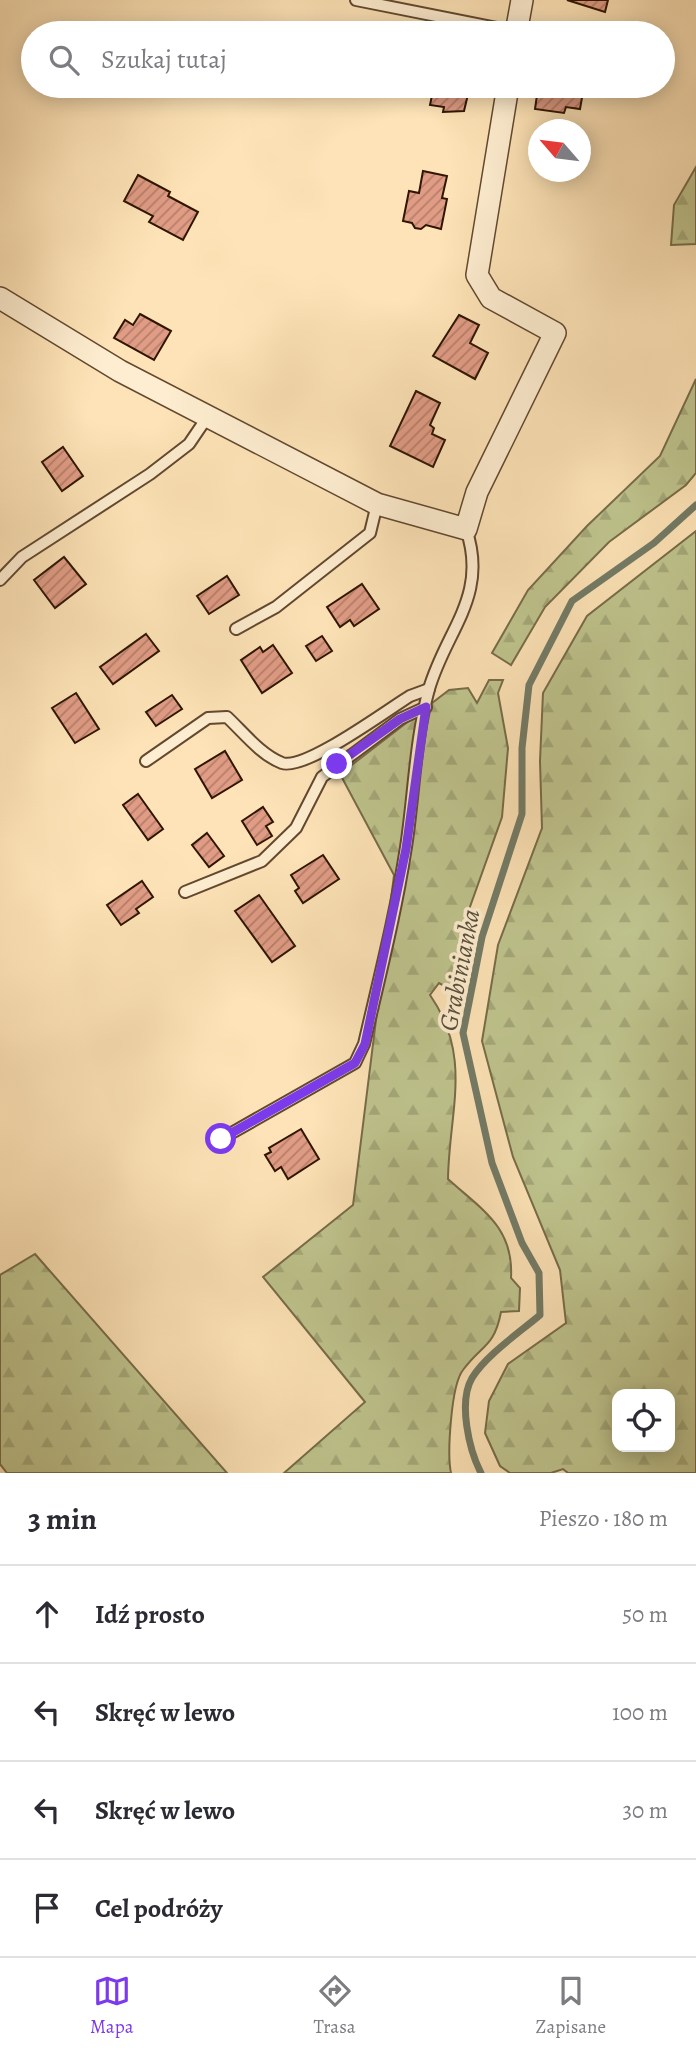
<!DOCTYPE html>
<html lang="pl">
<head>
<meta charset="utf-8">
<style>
	body { margin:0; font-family:Alegreya,serif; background:#f7f7f7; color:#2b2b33 }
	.controls { position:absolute; right:21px; bottom:21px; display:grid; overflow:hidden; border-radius:14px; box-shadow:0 4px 18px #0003 }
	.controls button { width:63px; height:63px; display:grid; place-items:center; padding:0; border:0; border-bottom:2px solid #e1e1e2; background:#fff; color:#2b2b33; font:35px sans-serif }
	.compass { position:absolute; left:528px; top:119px; width:63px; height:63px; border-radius:50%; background:#fff; box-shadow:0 4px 18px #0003; rotate:298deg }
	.stop { position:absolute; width:21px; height:21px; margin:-16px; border:5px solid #7c3aed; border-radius:50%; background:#fff }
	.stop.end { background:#7c3aed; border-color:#fff; box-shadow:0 2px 7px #0008 }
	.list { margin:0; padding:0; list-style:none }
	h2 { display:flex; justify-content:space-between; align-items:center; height:91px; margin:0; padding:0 28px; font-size:30px }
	h2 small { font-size:23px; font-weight:400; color:#7c7c81 }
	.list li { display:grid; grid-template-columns:46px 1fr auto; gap:21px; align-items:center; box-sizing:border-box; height:98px; padding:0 28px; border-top:2px solid #e1e1e2 }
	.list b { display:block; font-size:26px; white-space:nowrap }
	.list em { font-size:23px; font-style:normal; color:#7c7c81 }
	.icon { flex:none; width:38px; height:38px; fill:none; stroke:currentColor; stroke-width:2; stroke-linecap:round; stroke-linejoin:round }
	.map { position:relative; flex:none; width:696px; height:1473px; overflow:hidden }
	.search { position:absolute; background:#fff; box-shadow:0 4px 18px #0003; left:21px; right:21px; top:21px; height:77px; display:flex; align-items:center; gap:18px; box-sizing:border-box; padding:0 24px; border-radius:38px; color:#7c7c81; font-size:26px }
	.sheet { height:483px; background:#fff }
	nav { display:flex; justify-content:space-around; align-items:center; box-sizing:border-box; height:98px; border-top:2px solid #e1e1e2; background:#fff; font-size:19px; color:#7c7c81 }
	nav a { display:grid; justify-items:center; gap:4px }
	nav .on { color:#7c3aed }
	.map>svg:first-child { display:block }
	.forest { fill:url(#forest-firs); stroke:#776c48; stroke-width:2; fill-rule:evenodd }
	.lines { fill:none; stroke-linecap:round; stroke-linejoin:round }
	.stream { stroke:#737b66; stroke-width:7 }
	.building { fill:url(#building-hatch); stroke:#2f1502; stroke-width:2 }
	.service-casing { stroke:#62482f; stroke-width:14 }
	.minor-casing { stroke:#62482f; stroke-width:24 }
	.service { stroke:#feedd0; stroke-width:10 }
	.minor { stroke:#feedd0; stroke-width:21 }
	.route { stroke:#7c3aed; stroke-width:9 }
	.labels { text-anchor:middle; stroke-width:7; stroke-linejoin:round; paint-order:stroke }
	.water-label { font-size:26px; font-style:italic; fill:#57503c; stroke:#feedd0 }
</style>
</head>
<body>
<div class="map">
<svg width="696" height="1473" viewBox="0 0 696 1473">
	<defs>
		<pattern id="forest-firs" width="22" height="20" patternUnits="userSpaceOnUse" patternTransform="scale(1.75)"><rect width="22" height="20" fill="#bfc48e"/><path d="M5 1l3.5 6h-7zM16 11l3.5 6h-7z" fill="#a4a879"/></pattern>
		<pattern id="building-hatch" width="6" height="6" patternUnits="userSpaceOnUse" patternTransform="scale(1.75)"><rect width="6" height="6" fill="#e09c85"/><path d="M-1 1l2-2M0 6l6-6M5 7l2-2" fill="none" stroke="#b67e6b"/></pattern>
	</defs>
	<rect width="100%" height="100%" fill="#fde3b7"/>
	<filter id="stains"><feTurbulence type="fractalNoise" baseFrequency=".00286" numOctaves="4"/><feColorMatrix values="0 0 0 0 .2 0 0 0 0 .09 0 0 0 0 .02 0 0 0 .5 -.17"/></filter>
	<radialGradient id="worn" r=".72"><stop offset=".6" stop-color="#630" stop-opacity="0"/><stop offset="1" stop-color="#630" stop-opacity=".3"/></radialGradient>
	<g class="forest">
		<path d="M696,167v77l-25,1 3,-40z"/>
		<path d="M696,379v94l-10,12 -77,57 -64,65 -34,58 -19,-12 36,-63 59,-64 73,-70z"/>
		<path d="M696,531v942h-128l-5,-4 -12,4h-41l-10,-7 -15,-33 4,-32 19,-37 58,-41 -6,-53 -47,-113 -31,-116 16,-96 44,-117 -2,-67 3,-68 44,-77zM670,1394v53h-53v-53z"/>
		<path d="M489,680h14l-5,13 10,55 -6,69 -36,101 -14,72 -13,-7 -9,12c43,62 19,116 18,184 34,31 66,48 63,99l9,10 -1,23 -18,1c-7,36 -19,32 -38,58 -12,15 -16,84 -12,103h-167l81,-71 -102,-125 90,-72 41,-330 -54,-101 109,-84 19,-2 9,15z"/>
		<path d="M35,1254l192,219h-220l-7,-9v-189z"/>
	</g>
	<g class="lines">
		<path class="stream" d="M481,1473c-12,-23 -23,-71 -9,-95 13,-22 48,-46 68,-63l-1,-42 -17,-30 -30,-80 -29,-130 19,-96 40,-123v-66l7,-63 43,-84 82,-58 42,-38"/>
	</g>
	<g class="building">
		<path d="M567,0h41l-3,12z"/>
		<path d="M434,86h36l-6,25 -21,1 1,-5 -14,-2z"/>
		<path d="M550,86h34l-4,23 -14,-2 -2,6 -29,-4 2,-14 11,1z"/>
		<path d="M423,171l24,5 -5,22 5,1 -6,30 -15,-4 -5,4 -6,-1 -3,-5 -9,-2 6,-30 10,2z"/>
		<path d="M138,175l32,17 -2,4 30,16 -15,28 -34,-18 4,-6 -29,-15z"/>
		<path d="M140,314l31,17 -17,29 -40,-22 11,-18 8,5z"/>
		<path d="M459,315l20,10 -9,18 18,10 -13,26 -42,-23z"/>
		<path d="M416,391l24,12 -10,22 4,3 -2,6 13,6 -12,27 -43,-21z"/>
		<path d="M63,447l20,29 -21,15 -20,-29z"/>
		<path d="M64,557l22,27 -31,24 -21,-28z"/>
		<path d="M227,576l12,19 -30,19 -12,-18z"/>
		<path d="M362,584l17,25 -25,17 -4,-6 -10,7 -13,-20z"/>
		<path d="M146,634l13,17 -46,33 -13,-17z"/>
		<path d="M322,636l10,15 -16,10 -10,-15z"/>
		<path d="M273,645l19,28 -30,20 -21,-33 19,-13 3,5z"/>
		<path d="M76,693l23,36 -24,14 -23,-35z"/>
		<path d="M172,695l10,14 -26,17 -10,-14z"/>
		<path d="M225,751l17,29 -30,18 -17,-29z"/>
		<path d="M138,794l25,35 -15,11 -25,-35z"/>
		<path d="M263,807l10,15 -7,4 6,10 -15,9 -15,-24z"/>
		<path d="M207,833l17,23 -15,11 -17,-22z"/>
		<path d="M323,855l16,24 -36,24 -8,-12 4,-3 -8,-13z"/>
		<path d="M142,881l11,16 -17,12 3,4 -18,12 -14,-20z"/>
		<path d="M259,895l36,51 -23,16 -37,-51z"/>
		<path d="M301,1129l18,30 -31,20 -7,-12 -6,4 -10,-16 6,-3 -2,-4z"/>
	</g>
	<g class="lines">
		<g class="service-casing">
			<g id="service">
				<path d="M356,0l161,32"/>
				<path d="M0,580l22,-23 128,-83 39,-30 19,-28"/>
				<path d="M236,629l40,-22 94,-74 7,-29"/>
				<path d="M146,761l62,-43 19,-1c16,15 34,38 55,46 23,8 105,-53 128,-67l19,-7"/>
				<path d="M185,892l77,-31 34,-33 26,-51 78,-58 26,-12"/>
				<path d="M221,1139l134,-76 9,-19c15,-65 32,-131 42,-197 8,-52 9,-107 23,-158 17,-59 60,-93 37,-160"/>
			</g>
		</g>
		<g class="minor-casing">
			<g id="minor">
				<path d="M516,33l6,-33"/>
				<path d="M0,298l120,73 257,133 89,25 11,-37 78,-159 -64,-35 -14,-23 31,-189"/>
			</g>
		</g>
		<use href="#service" class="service"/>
		<use href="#minor" class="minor"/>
	</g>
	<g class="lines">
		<path class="route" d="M221,1139l134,-76 10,-19 41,-195 20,-142 -26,12 -63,45"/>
	</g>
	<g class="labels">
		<g class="water-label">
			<text transform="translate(459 970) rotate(-79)" y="9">Grabinianka</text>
		</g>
	</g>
	<rect width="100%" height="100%" filter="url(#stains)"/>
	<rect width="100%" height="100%" fill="url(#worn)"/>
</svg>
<div class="controls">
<button><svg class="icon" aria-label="locate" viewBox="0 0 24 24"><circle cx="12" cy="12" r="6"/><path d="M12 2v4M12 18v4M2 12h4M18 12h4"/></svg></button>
</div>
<svg class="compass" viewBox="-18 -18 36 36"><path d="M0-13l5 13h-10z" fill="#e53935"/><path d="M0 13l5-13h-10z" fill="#7c7c81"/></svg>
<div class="stop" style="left:221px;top:1139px"></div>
<div class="stop end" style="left:337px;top:764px"></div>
<div class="search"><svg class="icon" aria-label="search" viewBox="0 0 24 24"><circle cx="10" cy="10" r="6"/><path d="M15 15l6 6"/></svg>Szukaj tutaj</div>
</div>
<section class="sheet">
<h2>3 min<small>Pieszo · 180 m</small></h2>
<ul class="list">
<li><svg class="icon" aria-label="ahead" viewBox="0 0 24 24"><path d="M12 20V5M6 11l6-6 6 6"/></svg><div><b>Idź prosto</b></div><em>50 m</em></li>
<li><svg class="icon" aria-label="left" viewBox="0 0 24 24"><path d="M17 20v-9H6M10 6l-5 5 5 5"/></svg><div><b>Skręć w lewo</b></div><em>100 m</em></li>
<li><svg class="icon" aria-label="left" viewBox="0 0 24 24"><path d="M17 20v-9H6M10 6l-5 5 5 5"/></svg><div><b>Skręć w lewo</b></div><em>30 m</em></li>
<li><svg class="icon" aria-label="arrive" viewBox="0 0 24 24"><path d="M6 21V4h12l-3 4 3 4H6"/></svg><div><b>Cel podróży</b></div></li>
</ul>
</section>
<nav>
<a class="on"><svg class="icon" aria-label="map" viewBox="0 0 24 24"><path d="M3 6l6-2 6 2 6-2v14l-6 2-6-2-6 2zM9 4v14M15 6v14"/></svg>Mapa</a>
<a><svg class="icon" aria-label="directions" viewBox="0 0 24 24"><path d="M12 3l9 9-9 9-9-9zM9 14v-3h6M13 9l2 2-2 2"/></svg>Trasa</a>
<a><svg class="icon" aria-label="saved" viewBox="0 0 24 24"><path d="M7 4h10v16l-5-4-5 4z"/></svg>Zapisane</a>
</nav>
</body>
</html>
